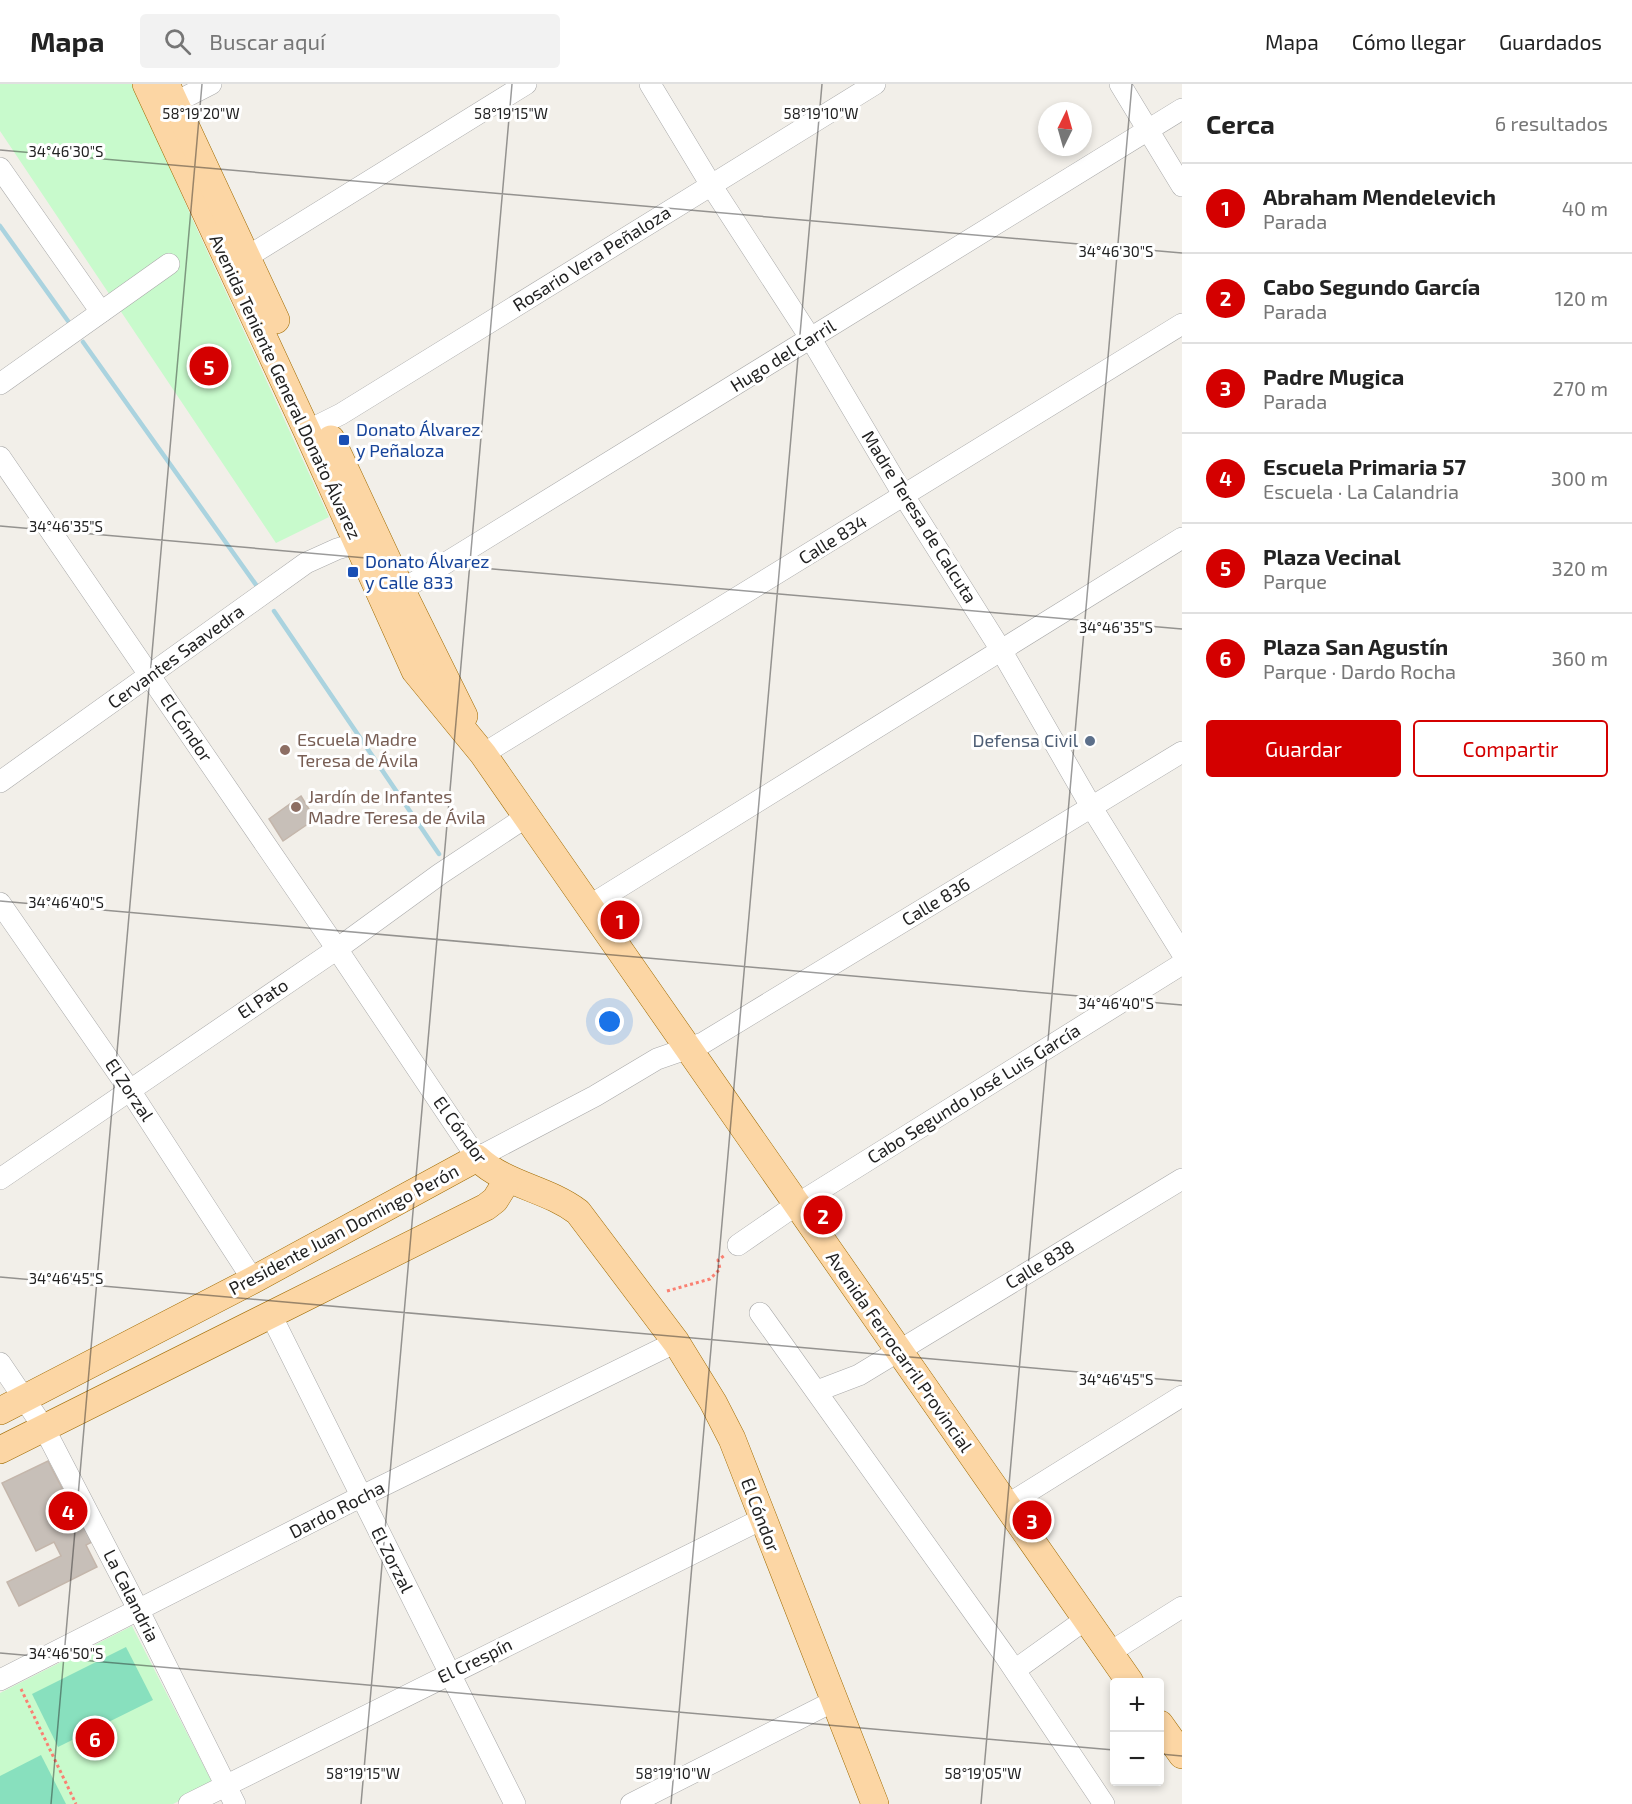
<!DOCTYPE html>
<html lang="es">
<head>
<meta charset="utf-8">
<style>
	body { margin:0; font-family:"Exo 2",sans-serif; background:#f2f2f2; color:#222 }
	.controls { position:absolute; right:18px; bottom:18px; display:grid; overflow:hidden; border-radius:6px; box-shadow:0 3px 9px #0003 }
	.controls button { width:54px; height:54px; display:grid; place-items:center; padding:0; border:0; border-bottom:2px solid #e0e0e0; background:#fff; color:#222; font:30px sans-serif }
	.compass { position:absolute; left:1038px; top:18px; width:54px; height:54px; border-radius:50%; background:#fff; box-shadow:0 3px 9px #0003; rotate:5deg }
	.you { position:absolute; left:610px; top:938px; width:21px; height:21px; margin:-15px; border:4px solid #fff; border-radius:50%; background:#1a73e8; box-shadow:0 0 0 9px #1a73e833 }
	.badge { display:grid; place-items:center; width:39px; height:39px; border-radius:50%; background:#d40000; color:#fff; font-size:20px; font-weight:700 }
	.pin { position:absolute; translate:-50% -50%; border:3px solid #fff; box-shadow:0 2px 6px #0006 }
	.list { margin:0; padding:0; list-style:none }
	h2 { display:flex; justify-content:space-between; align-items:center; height:78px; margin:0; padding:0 24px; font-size:26px }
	h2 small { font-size:20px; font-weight:400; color:#767676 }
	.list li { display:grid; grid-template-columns:39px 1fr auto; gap:18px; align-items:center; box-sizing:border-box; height:90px; padding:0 24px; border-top:2px solid #e0e0e0 }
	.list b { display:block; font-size:22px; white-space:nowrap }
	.list p { margin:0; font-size:20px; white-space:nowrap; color:#767676 }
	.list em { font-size:20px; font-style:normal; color:#767676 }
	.actions { display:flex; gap:12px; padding:18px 24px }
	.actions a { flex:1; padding:14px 0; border:2px solid #d40000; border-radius:6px; text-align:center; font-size:21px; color:#d40000 }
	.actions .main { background:#d40000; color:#fff }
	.icon { flex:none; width:33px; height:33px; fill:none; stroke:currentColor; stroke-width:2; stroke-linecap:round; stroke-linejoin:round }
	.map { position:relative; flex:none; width:1182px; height:1720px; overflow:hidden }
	header { display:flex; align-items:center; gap:36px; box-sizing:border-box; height:84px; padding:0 30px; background:#fff; border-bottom:2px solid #e0e0e0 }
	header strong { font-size:28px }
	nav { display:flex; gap:33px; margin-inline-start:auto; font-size:21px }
	.search { width:420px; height:54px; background:#f2f2f2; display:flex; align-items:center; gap:15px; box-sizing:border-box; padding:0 21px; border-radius:6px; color:#767676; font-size:22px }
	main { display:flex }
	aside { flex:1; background:#fff }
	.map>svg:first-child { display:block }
	.park { fill:#c8facc }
	.pitch { fill:#88e0be }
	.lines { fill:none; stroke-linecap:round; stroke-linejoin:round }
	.stream { stroke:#aad3df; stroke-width:4.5 }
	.building { fill:#c7bfb8; stroke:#c4b6ab; stroke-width:1.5 }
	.minor-casing { stroke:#a9a9a9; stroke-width:22 }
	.major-casing { stroke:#a06b00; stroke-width:28 }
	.path { stroke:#fa8072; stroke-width:3; stroke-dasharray:3 3; stroke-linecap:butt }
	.minor { stroke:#fff; stroke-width:21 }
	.major { stroke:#fcd6a4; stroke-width:27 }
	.ticks { fill:none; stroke:#222; stroke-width:1.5; stroke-opacity:0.45 }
	.transit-dot { fill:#1a4fb4; stroke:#fff; stroke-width:2 }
	.service-dot { fill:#5c6f8a; stroke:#fff; stroke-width:2 }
	.education-dot { fill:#8d6e63; stroke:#fff; stroke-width:2 }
	.labels { text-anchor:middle; stroke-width:6; stroke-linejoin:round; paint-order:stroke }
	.street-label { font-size:18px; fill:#222; stroke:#fff }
	.transit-label { font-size:18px; fill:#164399; stroke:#fff; text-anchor:start }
	.education-label { font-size:18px; fill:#785e54; stroke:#fff; text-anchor:start }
	.service-label { font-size:18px; fill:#4e5e75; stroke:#fff; text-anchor:end }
	.ticks-label { font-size:15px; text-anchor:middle; fill:#222; stroke:#fff; stroke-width:6; stroke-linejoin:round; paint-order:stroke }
</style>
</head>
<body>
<header>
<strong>Mapa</strong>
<div class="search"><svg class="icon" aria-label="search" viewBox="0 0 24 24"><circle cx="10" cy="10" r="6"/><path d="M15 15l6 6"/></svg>Buscar aquí</div>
<nav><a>Mapa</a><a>Cómo llegar</a><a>Guardados</a></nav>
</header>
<main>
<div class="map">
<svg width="1182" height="1720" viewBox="0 0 1182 1720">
	<rect width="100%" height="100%" fill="#f2efe9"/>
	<g class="park">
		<path d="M0,0h134l57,132 138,301 -53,26 -276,-412z"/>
		<path d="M132,1542l81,158 -40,20h-173v-111z"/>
	</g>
	<g class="pitch">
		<path d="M126,1563l27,53 -95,47 -26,-53z"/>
		<path d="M41,1671l25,49h-66v-28z"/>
	</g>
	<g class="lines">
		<g class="stream">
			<path d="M0,142l68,95"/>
			<path d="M83,258l176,247"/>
			<path d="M274,527l165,243"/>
		</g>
	</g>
	<g class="building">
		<path d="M301,712l14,23 -32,22 -14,-22z"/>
		<path d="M48,1377l18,35 -11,5 13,26 13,-6 11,21 -6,3 11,22 -78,39 -12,-24 54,-26 -7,-14 -18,9 -34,-68z"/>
	</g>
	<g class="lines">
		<g class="minor-casing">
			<g id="minor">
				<path d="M650,0l61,101 100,154 93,157 97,154 91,158 90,145"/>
				<path d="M1120,0l62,102"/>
				<path d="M160,24l14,-5 37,-19"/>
				<path d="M0,84l101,144"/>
				<path d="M247,173l279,-173"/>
				<path d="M0,300l169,-120"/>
				<path d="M307,347l34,-17 534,-330"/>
				<path d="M0,373l337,492 140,209 118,-62 62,-37 46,-16 479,-291"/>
				<path d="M389,514l793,-489"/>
				<path d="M483,670l699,-430"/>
				<path d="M0,698l306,-219 31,-14 20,-6"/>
				<path d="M0,819l129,186 124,191"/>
				<path d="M589,822l593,-368"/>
				<path d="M0,1095l337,-230 103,-75 86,-57"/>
				<path d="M738,1161l58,-40 386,-241"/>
				<path d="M760,1229l245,343 99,148"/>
				<path d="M271,1231l244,489"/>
				<path d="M0,1279l44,65 95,183 96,193"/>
				<path d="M817,1307l42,-16 323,-196"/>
				<path d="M1007,1421l175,-109"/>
				<path d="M1109,1569l73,-46"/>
				<path d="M1015,1586l71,-51"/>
				<path d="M0,1596l360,-183 316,-155"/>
				<path d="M189,1720l573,-285"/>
				<path d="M631,1720l203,-103"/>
			</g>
		</g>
		<g class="major-casing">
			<g id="major">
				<path d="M146,0l161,347 108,240 68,83 647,928"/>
				<path d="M166,0l110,236"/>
				<path d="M331,355l71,152 62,125"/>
				<path d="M0,1327l253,-131 224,-122c30,28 69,30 101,54l98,130 37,60 19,37 143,365"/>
				<path d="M0,1366l486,-243 9,-7 13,-21"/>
				<path d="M1160,1640l22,31"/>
			</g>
		</g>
		<g class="path">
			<path d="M667,1207l43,-12 10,-10 -2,-9 7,-5"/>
			<path d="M21,1605l55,115"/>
		</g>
		<use href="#minor" class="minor"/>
		<use href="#major" class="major"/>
	</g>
	<path class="ticks" d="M0,66l1182,103M0,442l1182,103M0,817l1182,104M0,1193l1182,104M0,1569l1114,97M1160,1670l22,2M51,1720l151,-1720M361,1720l151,-1720M671,1720l151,-1720M981,1720l151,-1720"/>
	<g class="transit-dot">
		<rect x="338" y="350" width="12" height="12" rx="3"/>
		<rect x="347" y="482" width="12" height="12" rx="3"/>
	</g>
	<circle class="service-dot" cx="1090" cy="657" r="6"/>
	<g class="education-dot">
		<circle cx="285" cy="666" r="6"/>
		<circle cx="296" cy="723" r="6"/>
	</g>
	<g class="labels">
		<g class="street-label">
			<text transform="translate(592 175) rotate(-32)" y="6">Rosario Vera Peñaloza</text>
			<text transform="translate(783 272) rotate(-32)" y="6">Hugo del Carril</text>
			<text transform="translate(285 303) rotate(65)" y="6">Avenida Teniente General Donato Álvarez</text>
			<text transform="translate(919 433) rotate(58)" y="6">Madre Teresa de Calcuta</text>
			<text transform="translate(833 456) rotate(-32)" y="6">Calle 834</text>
			<text transform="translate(176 573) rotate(-36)" y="6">Cervantes Saavedra</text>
			<text transform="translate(186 644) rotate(56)" y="6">El Cóndor</text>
			<text transform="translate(936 818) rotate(-31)" y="6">Calle 836</text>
			<text transform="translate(263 915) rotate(-34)" y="6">El Pato</text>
			<text transform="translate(129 1006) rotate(56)" y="6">El Zorzal</text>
			<text transform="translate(974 1010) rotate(-32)" y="6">Cabo Segundo José Luis García</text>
			<text transform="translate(460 1046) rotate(54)" y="6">El Cóndor</text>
			<text transform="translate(344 1146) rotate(-28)" y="6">Presidente Juan Domingo Perón</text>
			<text transform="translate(1040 1181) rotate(-31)" y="6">Calle 838</text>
			<text transform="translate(899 1268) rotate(55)" y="6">Avenida Ferrocarril Provincial</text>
			<text transform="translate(337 1426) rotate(-27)" y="6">Dardo Rocha</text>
			<text transform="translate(760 1431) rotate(69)" y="6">El Cóndor</text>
			<text transform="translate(392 1476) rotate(63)" y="6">El Zorzal</text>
			<text transform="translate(131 1512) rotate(63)" y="6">La Calandria</text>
			<text transform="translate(475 1577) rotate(-26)" y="6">El Crespín</text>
		</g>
		<g class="transit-label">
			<text x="356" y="352">Donato Álvarez<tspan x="356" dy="21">y Peñaloza</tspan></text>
			<text x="365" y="484">Donato Álvarez<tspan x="365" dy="21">y Calle 833</tspan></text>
		</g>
		<g class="education-label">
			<text x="297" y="662">Escuela Madre<tspan x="297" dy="21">Teresa de Ávila</tspan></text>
			<text x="308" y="719">Jardín de Infantes<tspan x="308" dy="21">Madre Teresa de Ávila</tspan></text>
		</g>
		<g class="service-label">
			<text x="1078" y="663">Defensa Civil</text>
		</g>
	</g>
	<g class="ticks-label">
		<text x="201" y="35">58°19'20"W</text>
		<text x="511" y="35">58°19'15"W</text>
		<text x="821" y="35">58°19'10"W</text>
		<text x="66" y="73">34°46'30"S</text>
		<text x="1116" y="173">34°46'30"S</text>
		<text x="66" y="448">34°46'35"S</text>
		<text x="1116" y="549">34°46'35"S</text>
		<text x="66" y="824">34°46'40"S</text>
		<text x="1116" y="925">34°46'40"S</text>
		<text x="66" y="1200">34°46'45"S</text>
		<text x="1116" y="1301">34°46'45"S</text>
		<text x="66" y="1575">34°46'50"S</text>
		<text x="363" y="1695">58°19'15"W</text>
		<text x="673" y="1695">58°19'10"W</text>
		<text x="983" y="1695">58°19'05"W</text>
	</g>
</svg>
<div class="controls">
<button>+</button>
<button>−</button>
</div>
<svg class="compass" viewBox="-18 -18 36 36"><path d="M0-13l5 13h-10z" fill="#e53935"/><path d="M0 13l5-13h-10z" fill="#767676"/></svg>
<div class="you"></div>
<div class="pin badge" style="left:620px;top:836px">1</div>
<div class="pin badge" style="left:823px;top:1131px">2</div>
<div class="pin badge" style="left:1032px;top:1436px">3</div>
<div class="pin badge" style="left:68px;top:1427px">4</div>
<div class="pin badge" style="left:209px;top:282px">5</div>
<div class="pin badge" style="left:95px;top:1654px">6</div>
</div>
<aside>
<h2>Cerca<small>6 resultados</small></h2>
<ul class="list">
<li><span class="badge">1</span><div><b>Abraham Mendelevich</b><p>Parada</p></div><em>40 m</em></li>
<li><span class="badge">2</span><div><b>Cabo Segundo García</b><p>Parada</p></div><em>120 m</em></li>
<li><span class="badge">3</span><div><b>Padre Mugica</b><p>Parada</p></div><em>270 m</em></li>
<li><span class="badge">4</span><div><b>Escuela Primaria 57</b><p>Escuela · La Calandria</p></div><em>300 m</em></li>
<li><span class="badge">5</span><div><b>Plaza Vecinal</b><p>Parque</p></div><em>320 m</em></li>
<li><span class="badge">6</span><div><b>Plaza San Agustín</b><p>Parque · Dardo Rocha</p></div><em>360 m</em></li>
</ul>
<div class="actions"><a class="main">Guardar</a><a>Compartir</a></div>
</aside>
</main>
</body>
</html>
